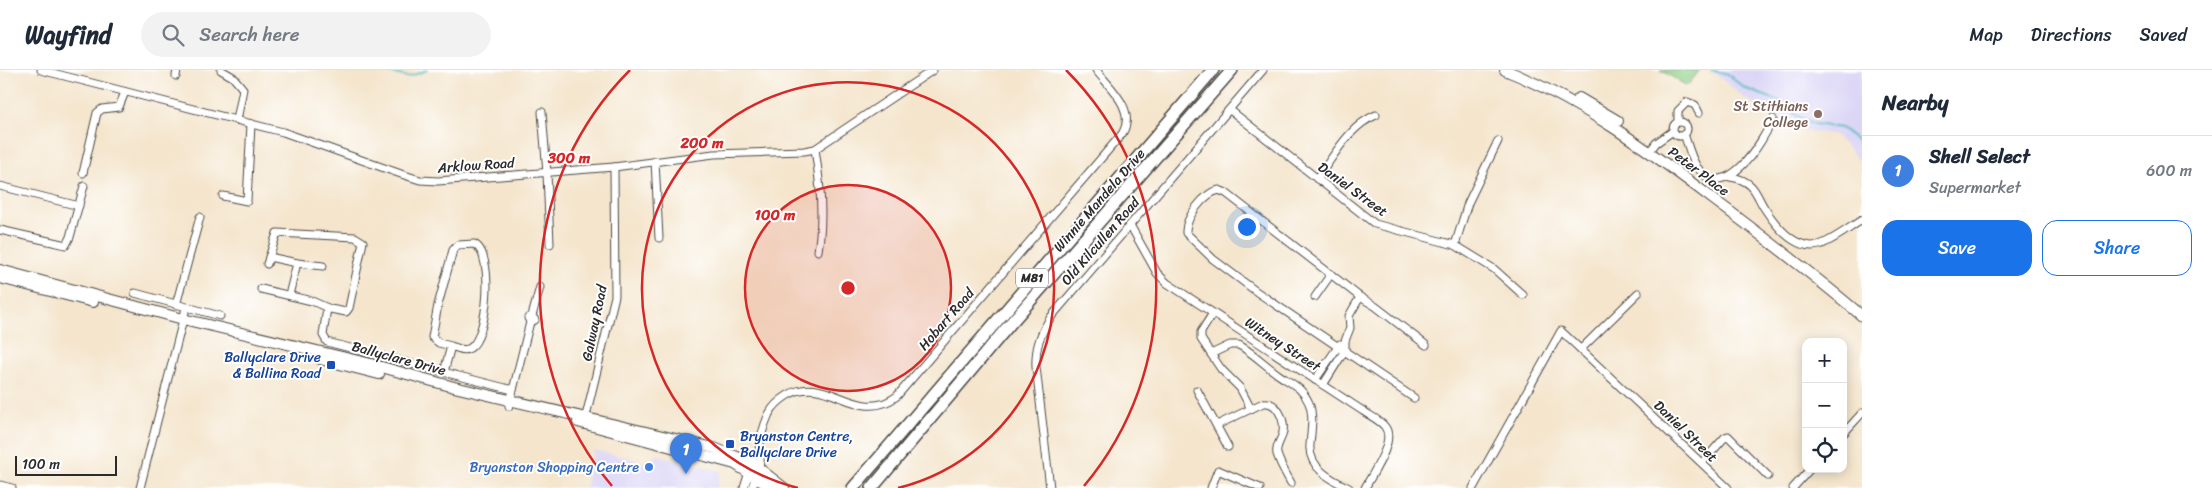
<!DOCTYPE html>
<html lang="en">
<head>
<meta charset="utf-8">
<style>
	body { margin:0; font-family:Sriracha,sans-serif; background:#f2f2f3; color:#1f2937 }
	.controls { position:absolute; right:15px; bottom:15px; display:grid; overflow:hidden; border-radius:10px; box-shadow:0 2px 12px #0003 }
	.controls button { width:45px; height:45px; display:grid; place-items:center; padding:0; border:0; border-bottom:1px solid #e0e1e3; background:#fff; color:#1f2937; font:25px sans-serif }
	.scale { position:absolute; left:15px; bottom:12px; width:102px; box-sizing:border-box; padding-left:5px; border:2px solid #2b2b2b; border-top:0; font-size:14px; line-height:18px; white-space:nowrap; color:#2b2b2b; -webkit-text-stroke:4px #fff; paint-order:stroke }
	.you { position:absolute; left:1246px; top:156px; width:18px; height:18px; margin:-12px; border:4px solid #fff; border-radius:50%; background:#1a73e8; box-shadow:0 0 0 8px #1a73e833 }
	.badge { display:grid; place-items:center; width:32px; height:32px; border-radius:50%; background:#1a73e8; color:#fff; font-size:16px; font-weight:700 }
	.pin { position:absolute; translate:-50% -41px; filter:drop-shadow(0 1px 2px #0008) }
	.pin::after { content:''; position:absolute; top:26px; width:18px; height:15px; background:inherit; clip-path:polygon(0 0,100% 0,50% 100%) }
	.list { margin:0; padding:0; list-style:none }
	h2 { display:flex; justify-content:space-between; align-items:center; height:65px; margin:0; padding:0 20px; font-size:21px }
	h2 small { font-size:16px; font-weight:400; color:#747a83 }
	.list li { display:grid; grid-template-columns:32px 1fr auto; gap:15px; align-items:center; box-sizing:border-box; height:70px; padding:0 20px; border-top:1px solid #e0e1e3 }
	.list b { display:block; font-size:19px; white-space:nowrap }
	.list p { margin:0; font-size:16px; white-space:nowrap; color:#747a83 }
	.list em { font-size:16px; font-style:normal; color:#747a83 }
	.actions { display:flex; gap:10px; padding:15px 20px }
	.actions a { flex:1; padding:11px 0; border:1px solid #1a73e8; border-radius:15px; text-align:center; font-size:18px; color:#1a73e8 }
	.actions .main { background:#1a73e8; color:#fff }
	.icon { flex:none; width:28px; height:28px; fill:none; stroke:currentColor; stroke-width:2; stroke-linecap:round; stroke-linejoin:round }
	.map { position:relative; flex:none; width:1862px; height:418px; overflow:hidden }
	header { display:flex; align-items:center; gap:30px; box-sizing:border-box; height:70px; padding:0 25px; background:#fff; border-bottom:1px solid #e0e1e3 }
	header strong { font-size:24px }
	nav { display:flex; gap:28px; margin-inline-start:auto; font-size:18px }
	.search { width:350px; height:45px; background:#f2f2f3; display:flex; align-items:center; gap:12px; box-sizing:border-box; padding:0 18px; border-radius:28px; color:#747a83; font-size:19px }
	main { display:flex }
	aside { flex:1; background:#fff }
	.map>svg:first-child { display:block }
	.built { fill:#dcd6f6 }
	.green { fill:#8ccd84; stroke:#5c7c58 }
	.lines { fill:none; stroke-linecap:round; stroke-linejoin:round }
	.stream { stroke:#4ab9bf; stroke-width:2 }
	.street-casing { stroke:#494743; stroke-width:9 }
	.secondary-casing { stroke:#494743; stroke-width:12 }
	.primary-casing { stroke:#494743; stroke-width:14 }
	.street { stroke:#fff; stroke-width:7 }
	.secondary { stroke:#fff; stroke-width:10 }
	.primary { stroke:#fff; stroke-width:11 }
	.ring { fill:none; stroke:#d62828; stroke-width:2.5 }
	.education-dot { fill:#8d6e63; stroke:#fff; stroke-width:2 }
	.transit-dot { fill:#1a4fb4; stroke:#fff; stroke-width:2 }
	.shop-dot { fill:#3f7fe0; stroke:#fff; stroke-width:2 }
	.labels { text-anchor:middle; stroke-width:4; stroke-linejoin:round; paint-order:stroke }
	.shield { fill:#fff; stroke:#6b6b6b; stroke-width:1 }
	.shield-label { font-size:12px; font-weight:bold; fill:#2b2b2b }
	.education-label { font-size:14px; fill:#785e54; stroke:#fff; text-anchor:end }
	.street-label { font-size:14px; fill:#2b2b2b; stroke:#fff }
	.transit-label { font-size:14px; fill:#164399; stroke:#fff; text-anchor:end }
	.shop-label { font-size:14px; fill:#366cbe; stroke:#fff; text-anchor:end }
	.centre { fill:#d62828; stroke:#fff; stroke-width:2.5 }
	.ring-label { font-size:15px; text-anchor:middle; font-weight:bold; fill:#d62828; stroke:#fff; stroke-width:4; stroke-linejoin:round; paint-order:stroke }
</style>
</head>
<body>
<header>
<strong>Wayfind</strong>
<div class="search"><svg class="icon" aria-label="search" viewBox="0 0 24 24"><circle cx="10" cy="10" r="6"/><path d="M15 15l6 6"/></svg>Search here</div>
<nav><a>Map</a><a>Directions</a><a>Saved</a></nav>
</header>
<main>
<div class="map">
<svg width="1862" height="418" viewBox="0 0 1862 418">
	<rect width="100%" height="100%" fill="#fff"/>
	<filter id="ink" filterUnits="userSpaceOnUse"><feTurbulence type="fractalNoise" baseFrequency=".02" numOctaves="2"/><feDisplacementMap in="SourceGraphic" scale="10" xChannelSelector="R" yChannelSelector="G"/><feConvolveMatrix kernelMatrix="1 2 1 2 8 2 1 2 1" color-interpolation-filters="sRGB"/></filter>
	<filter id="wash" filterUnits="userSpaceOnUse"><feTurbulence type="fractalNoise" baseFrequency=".0096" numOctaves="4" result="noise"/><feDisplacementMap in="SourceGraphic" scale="20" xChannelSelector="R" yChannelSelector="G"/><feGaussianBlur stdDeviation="1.12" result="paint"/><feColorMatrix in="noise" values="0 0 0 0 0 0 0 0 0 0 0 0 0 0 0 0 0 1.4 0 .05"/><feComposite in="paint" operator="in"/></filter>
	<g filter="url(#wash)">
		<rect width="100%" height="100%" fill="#f4e5cc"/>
		<g class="built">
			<path d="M1711,0h151v93l-28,-29 -29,-3 -61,-33z"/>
			<path d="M594,380l58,14 3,-10 66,17 -4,17h-132z"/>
		</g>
		<path class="green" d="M1661,0h39l-13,16z"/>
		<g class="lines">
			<g class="stream">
				<path d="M379,0l29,7 19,-7"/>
				<path d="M1711,0l17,4 16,14 37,14 16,14 18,8 26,4 21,16"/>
			</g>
		</g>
	</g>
	<g filter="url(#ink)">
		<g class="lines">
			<g class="street-casing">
				<g id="street">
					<path d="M41,0l242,62 118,42 19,6 18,1 176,-14 100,-13 90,-3 11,-2 118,-79"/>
					<path d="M221,0l12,7 10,12 -6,31"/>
					<path d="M176,6l1,-6"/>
					<path d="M1230,40l145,114 80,21 39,24 29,26"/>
					<path d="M542,42l5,61 3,71"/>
					<path d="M1678,52v-11l9,-9 8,3 4,8"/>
					<circle cx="1680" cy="59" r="7"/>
					<path d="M1684,64c4,11 7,24 13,33 28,39 66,-26 76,-48"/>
					<path d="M815,79c5,34 9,67 3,102"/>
					<path d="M1650,81l6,-8 17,-12"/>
					<path d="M655,91l4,77"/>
					<path d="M83,103l14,-60 5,-4 17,-2 6,-15"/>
					<path d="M1730,107c8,1 15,3 21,9 6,6 9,16 14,23 11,17 31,42 54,36 12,-3 31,-18 43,-25"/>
					<path d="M1317,109c17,-23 32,-53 59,-64"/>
					<path d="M0,116l79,20"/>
					<path d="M223,126l24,5 4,-77"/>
					<path d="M1130,155l27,48 10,10 196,128c7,5 17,9 22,16 11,14 -13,47 -20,61"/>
					<path d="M0,160l66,15 4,-8 14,-51"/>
					<path d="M1455,175l13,-42 30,-62"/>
					<path d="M269,187l28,6 -8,32"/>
					<path d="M297,193l26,3"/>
					<path d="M261,219l51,12 18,8 16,3 3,-4 14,-66 -8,-5 -78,-4 -10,31"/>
					<path d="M135,223l85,23"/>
					<path d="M1315,227l16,-23"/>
					<path d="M176,235l24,-88"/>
					<path d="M327,238l-4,27 4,7 186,48"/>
					<path d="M1213,243l-12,19v7l20,30 19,19 11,21"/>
					<path d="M532,246l3,4 -5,2 -2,-4 4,-2 8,-29"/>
					<path d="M1581,279l57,-56"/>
					<path d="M1211,284l19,-9h9c14,8 26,20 40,30 13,9 23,12 30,28 5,13 2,29 1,42 -2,23 22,35 39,43"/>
					<path d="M444,302l7,-26 -12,-3 -7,-6 6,-32 15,-55 5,-5 16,-1c21,9 14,94 -4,104 -5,4 -13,0 -19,-2"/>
					<path d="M1315,310l25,-36"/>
					<path d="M1323,315l22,-35v-9l5,-13 -1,-12 11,-19"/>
					<path d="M1197,320l31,57"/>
					<path d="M1414,328l-157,-106 -44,-33 -27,-26c-1,-15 18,-40 33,-43l7,3 134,104 15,9 51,39"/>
					<path d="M509,336l21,-84"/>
					<path d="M585,350l30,-124 -1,-129"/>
					<path d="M1217,355l46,-22c14,-2 22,16 20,29 -1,8 -8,13 -6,22 3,10 9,20 14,29"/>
					<path d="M1843,364l19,-21"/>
					<path d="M1702,393l23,-26 3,-1 40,40"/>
					<path d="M0,415l12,3"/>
					<path d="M140,418l46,-180"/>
					<path d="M744,418l10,-32 5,-4"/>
					<path d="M752,418c2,-8 6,-17 8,-26 1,-4 -1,-7 -1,-11 1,-12 5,-26 10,-37 4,-8 11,-14 19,-19 38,-23 70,31 109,1l225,-262c15,-24 -12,-46 -26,-64"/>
					<path d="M1050,418l-14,-121c-1,-19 4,-33 15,-50l212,-247"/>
					<path d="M1211,418l7,-18 42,18"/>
					<path d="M1473,418l88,-157 167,157"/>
					<path d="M1793,418l17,-19"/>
				</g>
			</g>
			<g class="secondary-casing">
				<g id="secondary">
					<path d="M1505,0c77,31 142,79 208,129 51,38 101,76 149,117"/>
					<path d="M1579,28l39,23"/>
					<path d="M0,200l183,49 184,44 87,24 260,61 38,15 32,25"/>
					<path d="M0,208l93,24"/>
					<path d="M320,289l59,15"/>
					<path d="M578,352l157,42 37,24"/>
				</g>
			</g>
			<g class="primary-casing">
				<g id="primary">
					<path d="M853,418l360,-418"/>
					<path d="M872,418l138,-164 222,-254"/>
				</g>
			</g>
			<use href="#street" class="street"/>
			<use href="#secondary" class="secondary"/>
			<use href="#primary" class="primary"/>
		</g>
	</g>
	<circle cx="848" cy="218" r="103" fill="#d62828" fill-opacity=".12"/>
	<g class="ring">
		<circle cx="848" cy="218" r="103"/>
		<path d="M798 418A206 206 0 1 1 898 418"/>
		<path d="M612 416A308 308 0 0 1 630 0M1066 0A308 308 0 0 1 1084 416"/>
	</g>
	<circle class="education-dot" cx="1818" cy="44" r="5"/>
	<g class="transit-dot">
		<rect x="326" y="290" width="10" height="10" rx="2.5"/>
		<rect x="725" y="369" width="10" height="10" rx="2.5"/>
	</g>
	<circle class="shop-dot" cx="649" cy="397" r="5"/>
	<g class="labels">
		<rect class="shield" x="1016" y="198.5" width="32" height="19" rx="4"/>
		<g class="shield-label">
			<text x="1032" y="212">M81</text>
		</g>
		<g class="education-label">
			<text x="1808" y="41">St Stithians<tspan x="1808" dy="16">College</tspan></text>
		</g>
		<g class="street-label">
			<text transform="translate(476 95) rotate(-4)" y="5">Arklow Road</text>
			<text transform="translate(1699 101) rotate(37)" y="5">Peter Place</text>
			<text transform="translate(1353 119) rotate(36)" y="5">Daniel Street</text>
			<text transform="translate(1099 130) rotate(-49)" y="5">Winnie Mandela Drive</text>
			<text transform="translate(1100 171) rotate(-49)" y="5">Old Kilcullen Road</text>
			<text transform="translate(946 249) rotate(-49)" y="5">Hobart Road</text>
			<text transform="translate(594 253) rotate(-78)" y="5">Galway Road</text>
			<text transform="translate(1283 274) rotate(33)" y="5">Witney Street</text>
			<text transform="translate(399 288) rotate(15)" y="5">Ballyclare Drive</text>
			<text transform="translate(1686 361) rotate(44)" y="5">Daniel Street</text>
		</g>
		<g class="transit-label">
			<text x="321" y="292">Ballyclare Drive<tspan x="321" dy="16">&amp; Ballina Road</tspan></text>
			<text x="740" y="371" text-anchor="start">Bryanston Centre,<tspan x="740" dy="16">Ballyclare Drive</tspan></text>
		</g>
		<g class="shop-label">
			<text x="639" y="402">Bryanston Shopping Centre</text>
		</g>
	</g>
	<circle cx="848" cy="218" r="8" class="centre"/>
	<g class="ring-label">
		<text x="702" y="78">200 m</text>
		<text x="569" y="93">300 m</text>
		<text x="775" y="150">100 m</text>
	</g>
</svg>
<div class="controls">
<button>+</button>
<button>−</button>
<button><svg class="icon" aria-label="locate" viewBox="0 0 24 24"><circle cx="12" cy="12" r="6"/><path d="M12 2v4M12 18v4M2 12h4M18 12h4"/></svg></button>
</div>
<div class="scale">100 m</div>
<div class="you"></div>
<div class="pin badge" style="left:686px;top:404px;background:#3f7fe0">1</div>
</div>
<aside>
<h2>Nearby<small></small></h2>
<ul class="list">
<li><span class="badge" style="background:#3f7fe0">1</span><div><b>Shell Select</b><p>Supermarket</p></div><em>600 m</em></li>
</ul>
<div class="actions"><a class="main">Save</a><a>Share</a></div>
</aside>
</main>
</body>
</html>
